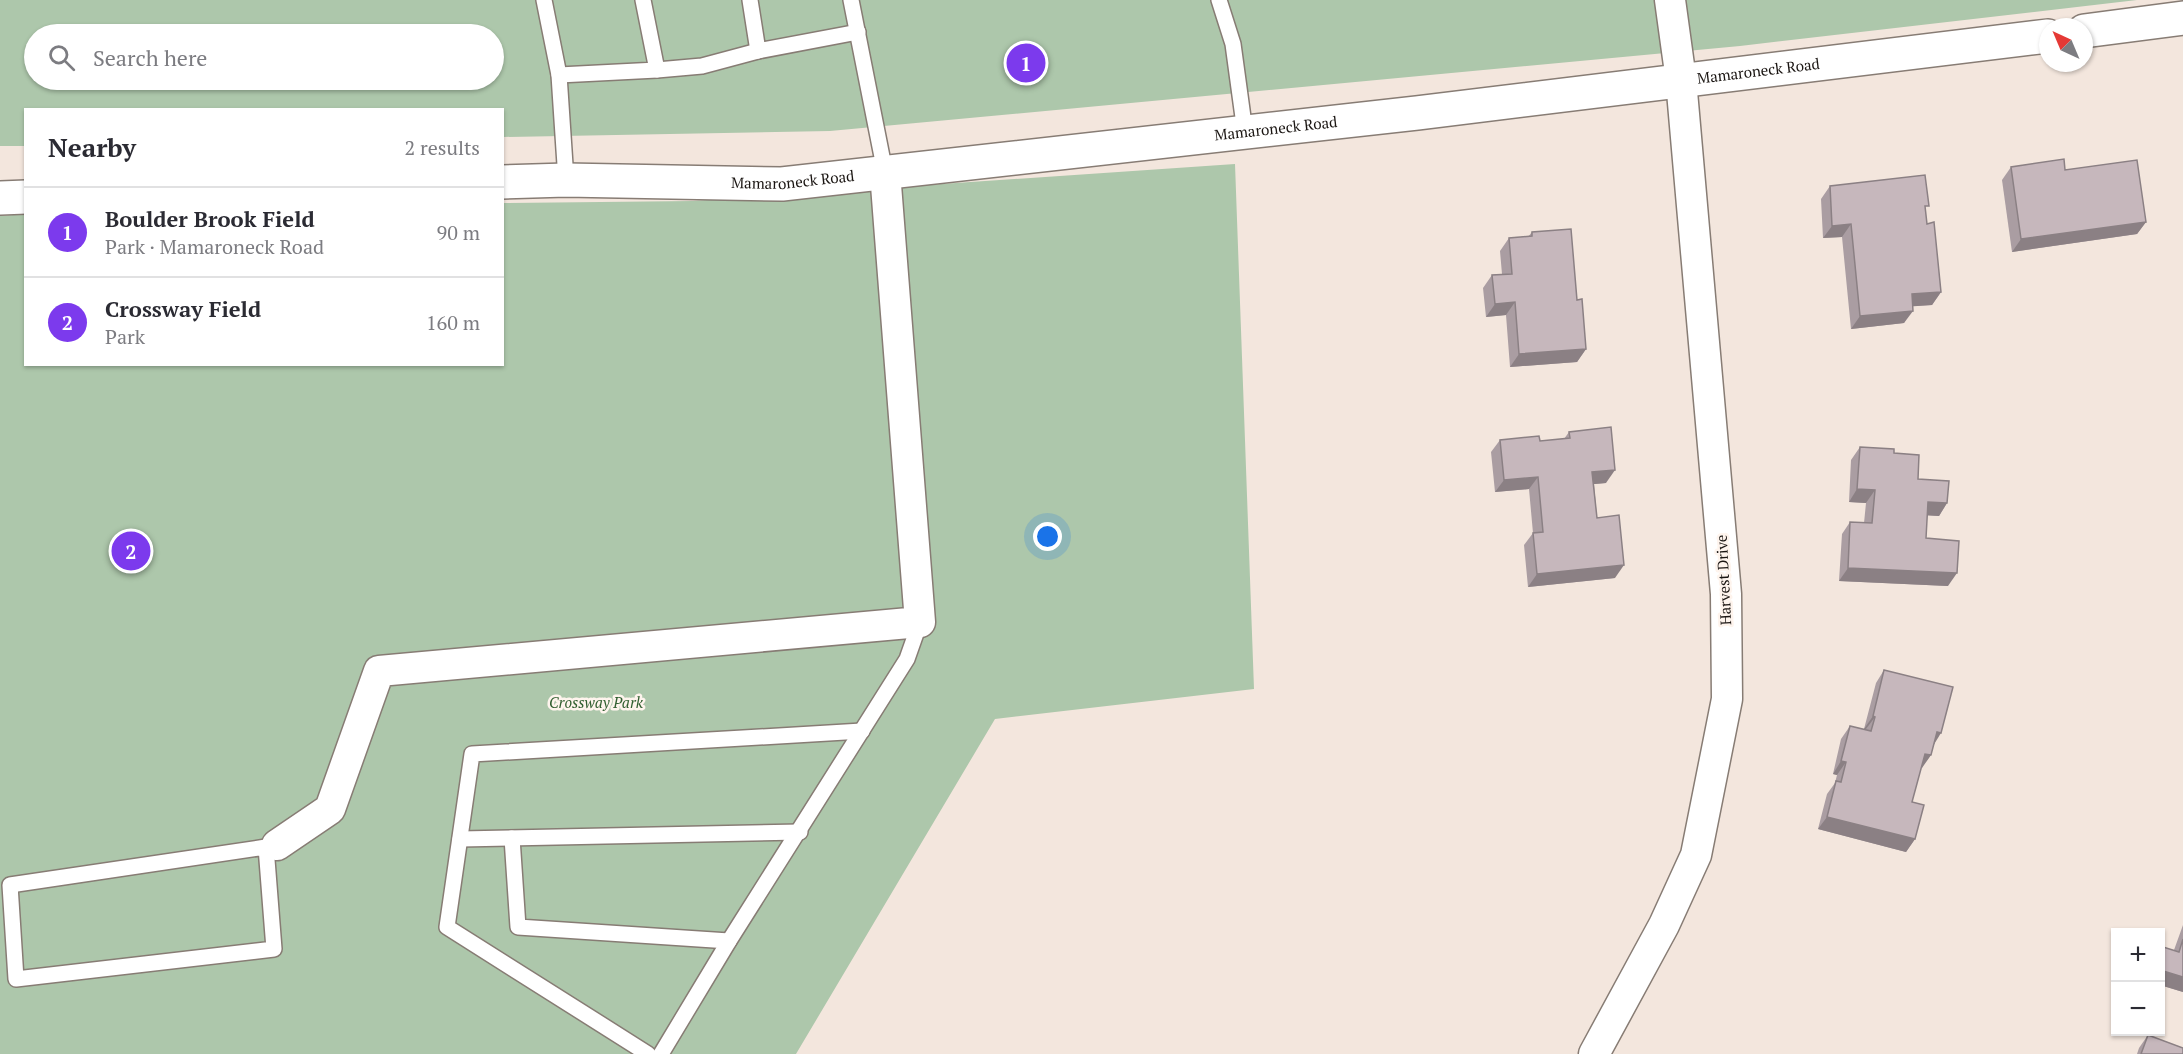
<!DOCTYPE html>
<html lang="en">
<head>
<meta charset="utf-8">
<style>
	body { margin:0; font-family:"PT Serif",serif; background:#f7f7f7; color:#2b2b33 }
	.controls { position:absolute; right:18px; bottom:18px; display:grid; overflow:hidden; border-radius:0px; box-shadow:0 2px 4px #0004 }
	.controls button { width:54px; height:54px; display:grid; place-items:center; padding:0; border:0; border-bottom:2px solid #e1e1e2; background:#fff; color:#2b2b33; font:30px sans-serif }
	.compass { position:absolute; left:2039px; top:18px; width:54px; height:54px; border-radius:50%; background:#fff; box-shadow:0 2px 4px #0004; rotate:316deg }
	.you { position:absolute; left:1048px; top:537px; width:21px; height:21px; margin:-15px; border:4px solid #fff; border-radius:50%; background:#1a73e8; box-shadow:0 0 0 9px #1a73e833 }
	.badge { display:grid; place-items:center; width:39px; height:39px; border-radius:50%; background:#7c3aed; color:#fff; font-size:20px; font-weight:700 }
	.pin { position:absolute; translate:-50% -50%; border:3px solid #fff; box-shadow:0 2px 6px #0006 }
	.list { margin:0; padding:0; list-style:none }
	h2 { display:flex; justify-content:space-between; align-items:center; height:78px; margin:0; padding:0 24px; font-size:26px }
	h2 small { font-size:20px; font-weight:400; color:#7c7c81 }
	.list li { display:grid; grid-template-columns:39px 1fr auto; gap:18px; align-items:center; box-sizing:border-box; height:90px; padding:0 24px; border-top:2px solid #e1e1e2 }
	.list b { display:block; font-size:22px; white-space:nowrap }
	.list p { margin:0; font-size:20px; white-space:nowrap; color:#7c7c81 }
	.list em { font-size:20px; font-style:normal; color:#7c7c81 }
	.icon { flex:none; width:33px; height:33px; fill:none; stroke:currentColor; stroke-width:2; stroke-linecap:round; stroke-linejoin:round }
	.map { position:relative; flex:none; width:2183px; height:1054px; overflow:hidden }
	.search { position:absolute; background:#fff; box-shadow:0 2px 4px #0004; left:24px; top:24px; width:480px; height:66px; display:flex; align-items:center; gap:15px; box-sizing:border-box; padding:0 21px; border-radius:33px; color:#7c7c81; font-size:22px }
	.panel { position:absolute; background:#fff; box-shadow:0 2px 4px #0004; left:24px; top:108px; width:480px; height:258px; border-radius:0px }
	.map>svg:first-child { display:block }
	.green { fill:#adc7ab; fill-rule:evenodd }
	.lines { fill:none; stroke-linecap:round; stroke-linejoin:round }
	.lane-casing { stroke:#877c74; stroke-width:18 }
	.street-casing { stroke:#877c74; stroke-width:33 }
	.secondary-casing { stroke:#877c74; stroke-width:36 }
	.lane { stroke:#fff; stroke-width:15 }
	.street { stroke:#fff; stroke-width:30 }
	.secondary { stroke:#fff; stroke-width:33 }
	.wall { fill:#aa9da2 }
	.shaded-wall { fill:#8b8084 }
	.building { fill:#c6b7bc; stroke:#8b8084; stroke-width:1.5 }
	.labels { text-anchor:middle; stroke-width:5; stroke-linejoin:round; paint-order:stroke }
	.street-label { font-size:15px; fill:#1a1512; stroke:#fef4ed }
	.park-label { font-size:15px; font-style:italic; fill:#315f30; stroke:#fef4ed }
</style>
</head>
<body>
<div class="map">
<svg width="2183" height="1054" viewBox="0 0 2183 1054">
	<rect width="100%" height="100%" fill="#f3e6dd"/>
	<g class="green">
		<path d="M0,0h2137l-397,46 -910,85 -327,6 -1,-27h-476l-1,36h-25zM34,34h460v46h-460z"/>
		<path d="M1235,164l19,525 -259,30 -199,335h-796v-838l25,-2 1,150h476l1,-161 190,-2z"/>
	</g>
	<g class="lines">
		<g class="lane-casing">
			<g id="lane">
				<path d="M544,0l15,75 7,105"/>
				<path d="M750,0l8,51 100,-19"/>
				<path d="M851,0l34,172"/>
				<path d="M1219,0l14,44 12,88"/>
				<path d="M657,70l45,-4 56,-15"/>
				<path d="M559,75l98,-5 -14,-70"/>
				<path d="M512,838l6,89 211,14"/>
				<path d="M460,839l340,-7"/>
				<path d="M266,847l8,102 -258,30 -6,-94 256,-38 11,-2"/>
				<path d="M648,1054l-201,-127 25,-173 390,-23"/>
				<path d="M661,1054l68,-113 178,-282 13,-37"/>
			</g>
		</g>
		<g class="street-casing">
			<g id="street">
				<path d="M277,845l53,-36 49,-138 541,-49 -35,-450"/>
				<path d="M1594,1054l70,-129 32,-70 31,-156 -1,-105 -45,-514 -11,-80"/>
			</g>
		</g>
		<g class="secondary-casing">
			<g id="secondary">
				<path d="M2084,31l99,-13"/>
				<path id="s1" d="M502,182l64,-2 216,4 635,-71 631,-77"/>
				<path d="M0,198l26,-1"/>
			</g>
		</g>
		<use href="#lane" class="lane"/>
		<use href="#street" class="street"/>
		<use href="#secondary" class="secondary"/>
	</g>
	<g class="wall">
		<path d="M2011,167l54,3 81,52 -9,12 -125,18 -10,-72z"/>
		<path d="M1830,186l95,25 2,13 14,68 -9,13 -19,1 -9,17 -53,6 -9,-92 -19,1 -2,-39z"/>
		<path d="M1532,232l45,68 9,49 -9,13 -67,5 -4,-52 -20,2 -3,-29 9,-13 10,-1 -2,-23 9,-13 19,-1z"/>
		<path d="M1569,432l37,51 -12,1 3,34 18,60 -87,9 -4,-42 9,-12 -4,-44 -34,3 -4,-40 9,-12 40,1 24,-2z"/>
		<path d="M1860,447l34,6 24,26 29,24 -8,13 -12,-1 -1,23 22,48 -109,-5 3,-47 8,-12 14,1 2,-20 -17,-1 2,-42z"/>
		<path d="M1884,670l50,73 -3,12 -10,13 -9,34 3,37 -9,13 -88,-23 9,-35 8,-11 2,-8 -4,-1 8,-35 9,-13 16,4v-1h-2l12,-46z"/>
		<path d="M2183,925v67l-23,-7 14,-35z"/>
		<path d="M2148,1035l35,19h-46l2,-6z"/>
	</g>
	<g class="shaded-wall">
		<path d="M2146,222l-9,12 -125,18 9,-13z"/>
		<path d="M1851,224l-9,13 -19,1 9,-12z"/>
		<path d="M1941,292l-9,13 -29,2 9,-13z"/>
		<path d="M1515,302l-9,13 -20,2 9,-13z"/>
		<path d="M1913,311l-9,12 -53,6 9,-13z"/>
		<path d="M1586,349l-9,13 -67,5 9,-13z"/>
		<path d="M1615,470l-9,13 -22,2 8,-13z"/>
		<path d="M1538,477l-9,12 -34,3 9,-12z"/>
		<path d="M1857,489l18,1 -9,13 -17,-1z"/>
		<path d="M1928,502l19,1 -8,13 -20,-1z"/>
		<path d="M1624,565l-9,13 -87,9 9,-13z"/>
		<path d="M1848,568l109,5 -9,13 -109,-5z"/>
		<path d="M1873,716l2,1 -9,12h-2z"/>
		<path d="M1937,732l4,1 -8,13z"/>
		<path d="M1925,754l6,1 -9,13 -6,-2z"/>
		<path d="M1841,761l5,1 -9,13 -4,-1z"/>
		<path d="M1827,817l88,22 -9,13 -88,-23z"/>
		<path d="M2160,970l23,7v15l-23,-7z"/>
	</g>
	<g class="building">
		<path d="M2064,159l1,11 72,-10 9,62 -125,17 -10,-72z"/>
		<path d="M1925,175l4,31h-4l2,18 7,-2 7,70 -29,2 1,17 -53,5 -9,-92 -19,2 -2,-40z"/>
		<path d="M1571,229l6,71 5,-1 4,50 -67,5 -4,-52 -20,2 -3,-29 20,-1 -3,-36 23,-2v-4z"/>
		<path d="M1611,427l4,43 -23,2 5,46 22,-3 5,50 -87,9 -4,-41 10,-1 -5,-55 -34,3 -4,-40 39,-4 1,5 30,-3 -1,-6z"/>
		<path d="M1860,447l34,2v4l25,2 -1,24 31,2 -2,22 -19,-1 -2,36 33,3 -2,32 -109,-5 2,-46 22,1 3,-33 -18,-1z"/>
		<path d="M1884,670l69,17 -12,46 -4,-1 -6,23 -6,-1 -13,48 12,3 -9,34 -88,-22 9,-36 5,1 5,-20 -5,-1 9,-35 21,5 4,-14 -2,-1z"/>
		<path d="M2183,939v38l-23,-7v-24l19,6z"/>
		<path d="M2148,1035l35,13v6h-42z"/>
	</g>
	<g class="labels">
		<g class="street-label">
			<text dy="5" stroke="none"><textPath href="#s1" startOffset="1263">Mamaroneck Road</textPath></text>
			<text dy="5" stroke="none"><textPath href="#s1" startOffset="777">Mamaroneck Road</textPath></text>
			<text dy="5" stroke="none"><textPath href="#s1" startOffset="291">Mamaroneck Road</textPath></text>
			<text transform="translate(1724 580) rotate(-93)" y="5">Harvest Drive</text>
		</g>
		<g class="park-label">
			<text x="596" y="708">Crossway Park</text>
		</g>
	</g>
</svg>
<div class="controls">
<button>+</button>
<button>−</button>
</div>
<svg class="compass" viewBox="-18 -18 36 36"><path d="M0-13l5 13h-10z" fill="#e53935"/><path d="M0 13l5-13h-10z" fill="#7c7c81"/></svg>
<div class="you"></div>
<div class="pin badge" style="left:1026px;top:63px">1</div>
<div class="pin badge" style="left:131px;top:551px">2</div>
<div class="search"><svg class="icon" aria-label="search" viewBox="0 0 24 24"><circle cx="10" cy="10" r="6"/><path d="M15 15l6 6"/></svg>Search here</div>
<section class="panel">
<h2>Nearby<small>2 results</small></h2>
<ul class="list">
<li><span class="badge">1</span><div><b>Boulder Brook Field</b><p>Park · Mamaroneck Road</p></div><em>90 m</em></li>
<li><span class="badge">2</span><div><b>Crossway Field</b><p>Park</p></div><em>160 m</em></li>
</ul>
</section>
</div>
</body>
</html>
